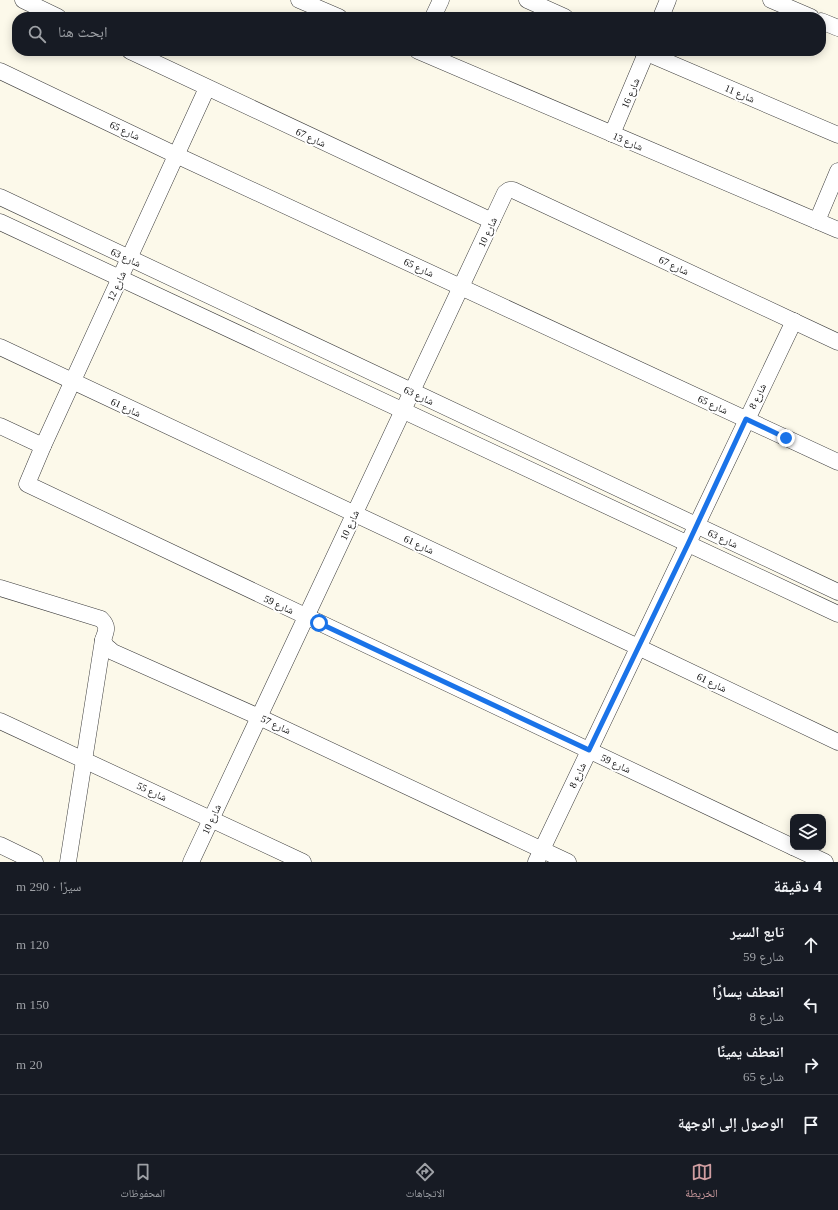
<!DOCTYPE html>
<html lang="ar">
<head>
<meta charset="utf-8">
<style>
	body { margin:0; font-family:"Times New Roman","Noto Naskh Arabic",serif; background:#242831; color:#f1f3f6; direction:rtl }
	.controls { position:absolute; right:12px; bottom:12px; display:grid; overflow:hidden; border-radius:8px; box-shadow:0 2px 10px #0003 }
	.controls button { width:36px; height:36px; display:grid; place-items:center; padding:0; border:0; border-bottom:1px solid #363941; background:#171b24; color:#f1f3f6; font:20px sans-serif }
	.stop { position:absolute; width:12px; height:12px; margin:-9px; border:3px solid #1a73e8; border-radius:50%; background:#fff }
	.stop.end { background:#1a73e8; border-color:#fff; box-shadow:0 1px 4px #0008 }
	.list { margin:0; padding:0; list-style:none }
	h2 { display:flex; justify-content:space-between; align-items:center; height:52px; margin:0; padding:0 16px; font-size:17px }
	h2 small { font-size:13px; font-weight:400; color:#9ea1a6 }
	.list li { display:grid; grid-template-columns:26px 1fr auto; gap:12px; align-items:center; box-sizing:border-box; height:60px; padding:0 16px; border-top:1px solid #363941 }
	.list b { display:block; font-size:15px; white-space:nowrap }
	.list p { margin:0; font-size:13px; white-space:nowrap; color:#9ea1a6 }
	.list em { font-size:13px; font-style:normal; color:#9ea1a6 }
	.icon { flex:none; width:22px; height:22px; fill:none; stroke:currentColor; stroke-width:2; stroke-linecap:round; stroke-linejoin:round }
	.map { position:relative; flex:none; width:838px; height:862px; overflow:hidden; direction:ltr }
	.search { position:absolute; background:#171b24; box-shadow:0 2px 10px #0003; left:12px; right:12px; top:12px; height:44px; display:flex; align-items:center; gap:10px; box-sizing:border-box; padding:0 14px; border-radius:16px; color:#9ea1a6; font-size:15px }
	.sheet { height:292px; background:#171b24 }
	nav { display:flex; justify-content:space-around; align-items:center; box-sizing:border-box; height:56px; border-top:1px solid #363941; background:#171b24; font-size:11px; color:#9ea1a6 }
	nav a { display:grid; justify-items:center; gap:2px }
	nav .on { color:#d09ea1 }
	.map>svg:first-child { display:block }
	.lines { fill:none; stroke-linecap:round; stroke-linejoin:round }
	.minor-casing { stroke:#3d3d3d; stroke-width:17 }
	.minor { stroke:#fff; stroke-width:16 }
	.route { stroke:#1a73e8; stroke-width:5 }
	.labels { text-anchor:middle; stroke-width:4; stroke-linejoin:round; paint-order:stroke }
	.street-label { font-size:10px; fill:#0a0a0a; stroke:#fff }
</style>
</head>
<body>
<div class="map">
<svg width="838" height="862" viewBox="0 0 838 862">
	<rect width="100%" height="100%" fill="#fcf9ea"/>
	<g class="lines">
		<g class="minor-casing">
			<g id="minor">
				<path d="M23,0l35,17"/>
				<path d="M299,0l40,17"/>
				<path d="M527,0l38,17"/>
				<path d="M771,0l40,17"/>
				<path d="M433,17l8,-17"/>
				<path d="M661,17l7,-17"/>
				<path d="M821,21l17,7"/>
				<path d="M130,51l362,170"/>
				<path d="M418,51l420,179"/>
				<path d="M642,51l196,84"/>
				<path d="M0,71l176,84 662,307"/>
				<path d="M207,88l-164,358 -16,38 766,363"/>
				<path d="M612,134l35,-83"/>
				<path d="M0,197l838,395"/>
				<path d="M817,221l21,-50"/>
				<path d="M0,222l838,392"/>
				<path d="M0,347l638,300 200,95"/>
				<path d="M0,426l43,20"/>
				<path d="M0,588l101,31c8,8 5,12 2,21l3,6 7,6 146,65 309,145"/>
				<path d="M0,721l303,141"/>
				<path d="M0,845l35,17"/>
				<path d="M793,847l32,15"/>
				<path d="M68,862l35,-222"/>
				<path d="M191,862l314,-669 4,-3h4l325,152"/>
				<path d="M536,862l258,-541"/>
			</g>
		</g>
		<use href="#minor" class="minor"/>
	</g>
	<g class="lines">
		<path class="route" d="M319,623l270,127 99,-206 58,-125 40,19"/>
	</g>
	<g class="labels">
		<g class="street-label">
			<text transform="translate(630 93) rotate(-67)" y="4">شارع 16</text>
			<text transform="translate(740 93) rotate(23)" y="4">شارع 11</text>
			<text transform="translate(125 130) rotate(25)" y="4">شارع 65</text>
			<text transform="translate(311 137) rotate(25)" y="4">شارع 67</text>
			<text transform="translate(628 141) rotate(23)" y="4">شارع 13</text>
			<text transform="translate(487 232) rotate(-65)" y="4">شارع 10</text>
			<text transform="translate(126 257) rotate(25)" y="4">شارع 63</text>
			<text transform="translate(674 265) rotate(25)" y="4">شارع 67</text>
			<text transform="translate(419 267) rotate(25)" y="4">شارع 65</text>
			<text transform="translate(116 286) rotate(-65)" y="4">شارع 12</text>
			<text transform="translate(419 395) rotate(25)" y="4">شارع 63</text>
			<text transform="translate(757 396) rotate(-64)" y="4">شارع 8</text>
			<text transform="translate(713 404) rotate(25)" y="4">شارع 65</text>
			<text transform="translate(126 407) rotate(25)" y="4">شارع 61</text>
			<text transform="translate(349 525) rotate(-65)" y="4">شارع 10</text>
			<text transform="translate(723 538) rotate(25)" y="4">شارع 63</text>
			<text transform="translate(419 544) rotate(25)" y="4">شارع 61</text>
			<text transform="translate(279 604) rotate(25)" y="4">شارع 59</text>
			<text transform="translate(712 682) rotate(26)" y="4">شارع 61</text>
			<text transform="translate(276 724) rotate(25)" y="4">شارع 57</text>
			<text transform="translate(616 763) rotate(25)" y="4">شارع 59</text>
			<text transform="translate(577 775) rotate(-65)" y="4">شارع 8</text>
			<text transform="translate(152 791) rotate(25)" y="4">شارع 55</text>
			<text transform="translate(211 819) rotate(-65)" y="4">شارع 10</text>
		</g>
	</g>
</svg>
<div class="controls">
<button><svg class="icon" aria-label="layers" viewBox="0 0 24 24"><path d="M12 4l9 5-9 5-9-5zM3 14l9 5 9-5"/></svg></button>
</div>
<div class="stop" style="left:319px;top:623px"></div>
<div class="stop end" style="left:786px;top:438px"></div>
<div class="search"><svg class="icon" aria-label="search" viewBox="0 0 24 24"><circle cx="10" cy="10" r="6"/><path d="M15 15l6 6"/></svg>ابحث هنا</div>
</div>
<section class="sheet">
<h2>4 دقيقة<small>سيرًا · 290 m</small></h2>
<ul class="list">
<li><svg class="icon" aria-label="ahead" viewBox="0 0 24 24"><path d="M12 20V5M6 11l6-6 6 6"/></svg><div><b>تابع السير</b><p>شارع 59</p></div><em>120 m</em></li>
<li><svg class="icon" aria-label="left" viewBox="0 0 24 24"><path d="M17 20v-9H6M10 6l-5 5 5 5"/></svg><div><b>انعطف يسارًا</b><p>شارع 8</p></div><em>150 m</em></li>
<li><svg class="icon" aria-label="right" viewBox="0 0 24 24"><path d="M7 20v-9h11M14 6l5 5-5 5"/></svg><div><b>انعطف يمينًا</b><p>شارع 65</p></div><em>20 m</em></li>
<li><svg class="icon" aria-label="arrive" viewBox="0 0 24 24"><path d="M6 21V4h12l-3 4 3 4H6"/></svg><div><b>الوصول إلى الوجهة</b></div></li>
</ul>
</section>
<nav>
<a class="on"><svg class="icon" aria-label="map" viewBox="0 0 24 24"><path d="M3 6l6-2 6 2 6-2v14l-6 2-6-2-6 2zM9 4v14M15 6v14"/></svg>الخريطة</a>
<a><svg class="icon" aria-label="directions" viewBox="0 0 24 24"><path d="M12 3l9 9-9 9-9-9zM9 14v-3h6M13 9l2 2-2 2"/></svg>الاتجاهات</a>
<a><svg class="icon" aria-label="saved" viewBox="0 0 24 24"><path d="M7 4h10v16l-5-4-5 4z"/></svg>المحفوظات</a>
</nav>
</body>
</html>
